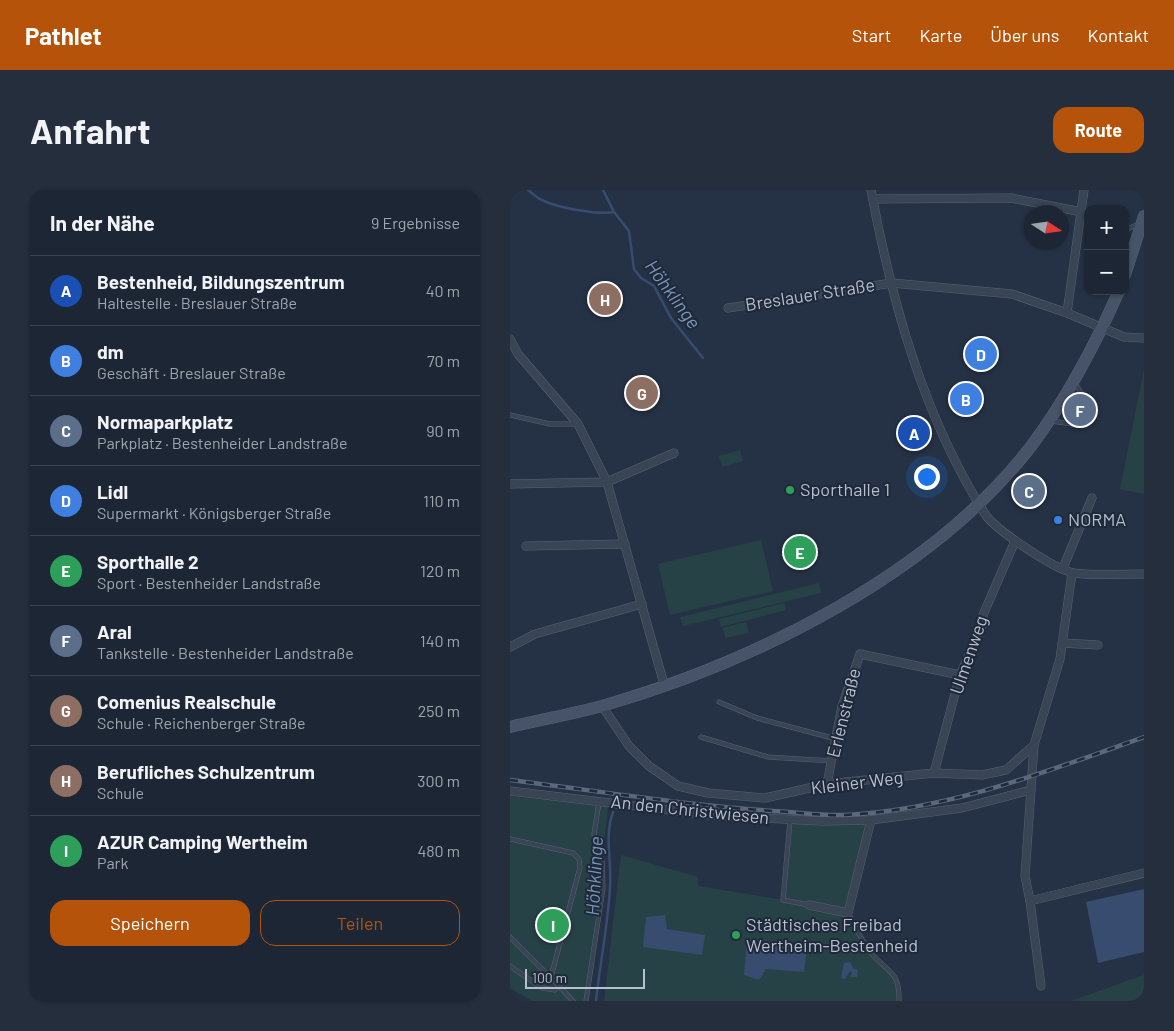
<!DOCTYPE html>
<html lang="de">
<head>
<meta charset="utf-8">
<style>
	body { margin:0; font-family:Barlow,sans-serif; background:#252e3c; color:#f1f3f6 }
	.controls { position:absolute; right:15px; top:15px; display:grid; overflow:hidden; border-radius:10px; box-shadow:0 1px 4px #0004 }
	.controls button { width:45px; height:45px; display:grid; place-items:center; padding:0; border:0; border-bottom:1px solid #3a434f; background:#1c2634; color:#f1f3f6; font:25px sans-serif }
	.compass { position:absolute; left:514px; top:15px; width:45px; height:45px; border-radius:50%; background:#1c2634; box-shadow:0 1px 4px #0004; rotate:102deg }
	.scale { position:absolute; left:15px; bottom:12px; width:120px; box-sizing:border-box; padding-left:5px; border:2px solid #b7bfce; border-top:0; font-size:14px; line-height:18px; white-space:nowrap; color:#b7bfce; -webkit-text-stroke:4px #1e293a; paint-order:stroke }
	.you { position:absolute; left:416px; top:286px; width:18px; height:18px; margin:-12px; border:4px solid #fff; border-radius:50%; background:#1a73e8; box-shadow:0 0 0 8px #1a73e833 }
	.badge { display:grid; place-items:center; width:32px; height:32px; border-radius:50%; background:#b45309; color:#fff; font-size:16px; font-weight:700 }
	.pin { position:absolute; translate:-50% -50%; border:2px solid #fff; box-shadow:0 1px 5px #0006 }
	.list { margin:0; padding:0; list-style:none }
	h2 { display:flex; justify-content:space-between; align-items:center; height:65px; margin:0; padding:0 20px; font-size:21px }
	h2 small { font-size:16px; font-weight:400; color:#a0a5ac }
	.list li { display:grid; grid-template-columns:32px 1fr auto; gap:15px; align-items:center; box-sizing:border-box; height:70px; padding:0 20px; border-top:1px solid #3a434f }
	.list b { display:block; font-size:19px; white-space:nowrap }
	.list p { margin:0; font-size:16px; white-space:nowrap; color:#a0a5ac }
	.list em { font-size:16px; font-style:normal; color:#a0a5ac }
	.actions { display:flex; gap:10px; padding:15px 20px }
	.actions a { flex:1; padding:11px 0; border:1px solid #b45309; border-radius:15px; text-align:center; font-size:18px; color:#b45309 }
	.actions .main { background:#b45309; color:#fff }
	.map { position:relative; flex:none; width:634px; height:811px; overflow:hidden; border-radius:15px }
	header { display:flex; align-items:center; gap:30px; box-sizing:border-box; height:70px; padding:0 25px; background:#b45309; color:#fff }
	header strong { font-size:24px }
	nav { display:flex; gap:28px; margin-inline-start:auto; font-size:18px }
	.intro { display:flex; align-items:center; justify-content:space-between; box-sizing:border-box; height:120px; padding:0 30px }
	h1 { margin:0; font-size:35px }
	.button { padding:12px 22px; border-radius:15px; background:#b45309; color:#fff; font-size:18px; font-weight:700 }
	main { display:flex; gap:30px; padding:0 30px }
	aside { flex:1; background:#1c2634; border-radius:15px; box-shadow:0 1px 4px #0004 }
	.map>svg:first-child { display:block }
	.green { fill:#274246 }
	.water { fill:#374c6e }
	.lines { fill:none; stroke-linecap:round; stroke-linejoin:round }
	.stream { stroke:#374c6e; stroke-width:2.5 }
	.service-casing { stroke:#586272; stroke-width:5 }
	.minor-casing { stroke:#586272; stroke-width:9 }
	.secondary-casing { stroke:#586272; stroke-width:12 }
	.service { stroke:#394454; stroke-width:4 }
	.minor { stroke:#394454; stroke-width:8 }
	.secondary { stroke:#475368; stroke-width:11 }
	.rail-casing { stroke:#5b687c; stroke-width:4.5 }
	.rail { stroke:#1e293a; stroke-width:2.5; stroke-dasharray:8; stroke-linecap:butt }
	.leisure-dot { fill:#2e9e5b; stroke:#1e293a; stroke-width:2 }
	.shop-dot { fill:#3f7fe0; stroke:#1e293a; stroke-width:2 }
	.labels { text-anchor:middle; stroke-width:4; stroke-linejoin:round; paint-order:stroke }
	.street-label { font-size:18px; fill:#b7bfce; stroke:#1e293a }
	.poi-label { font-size:18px; fill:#b7bfce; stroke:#1e293a; text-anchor:start }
	.water-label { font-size:19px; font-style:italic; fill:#7c94b8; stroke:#1e293a }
</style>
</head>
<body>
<header>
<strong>Pathlet</strong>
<nav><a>Start</a><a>Karte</a><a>Über uns</a><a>Kontakt</a></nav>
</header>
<div class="intro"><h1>Anfahrt</h1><a class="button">Route</a></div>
<main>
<aside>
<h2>In der Nähe<small>9 Ergebnisse</small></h2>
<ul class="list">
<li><span class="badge" style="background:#1a4fb4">A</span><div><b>Bestenheid, Bildungszentrum</b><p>Haltestelle · Breslauer Straße</p></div><em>40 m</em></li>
<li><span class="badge" style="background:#3f7fe0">B</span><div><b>dm</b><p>Geschäft · Breslauer Straße</p></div><em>70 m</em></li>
<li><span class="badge" style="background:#5c6f8a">C</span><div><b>Normaparkplatz</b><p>Parkplatz · Bestenheider Landstraße</p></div><em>90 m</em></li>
<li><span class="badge" style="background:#3f7fe0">D</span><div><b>Lidl</b><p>Supermarkt · Königsberger Straße</p></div><em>110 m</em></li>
<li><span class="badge" style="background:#2e9e5b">E</span><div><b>Sporthalle 2</b><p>Sport · Bestenheider Landstraße</p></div><em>120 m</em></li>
<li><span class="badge" style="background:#5c6f8a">F</span><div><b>Aral</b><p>Tankstelle · Bestenheider Landstraße</p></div><em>140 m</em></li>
<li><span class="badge" style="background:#8d6e63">G</span><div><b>Comenius Realschule</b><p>Schule · Reichenberger Straße</p></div><em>250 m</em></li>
<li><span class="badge" style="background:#8d6e63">H</span><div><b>Berufliches Schulzentrum</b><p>Schule</p></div><em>300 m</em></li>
<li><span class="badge" style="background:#2e9e5b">I</span><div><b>AZUR Camping Wertheim</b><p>Park</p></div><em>480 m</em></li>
</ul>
<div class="actions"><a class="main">Speichern</a><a>Teilen</a></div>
</aside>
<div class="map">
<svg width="634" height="811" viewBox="0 0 634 811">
	<rect width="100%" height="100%" fill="#253245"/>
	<g class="green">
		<path d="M634,180v124l-24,-5z"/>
		<path d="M230,260l3,11 -21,6 -3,-11z"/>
		<path d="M251,350l12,51 -103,24 -12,-51z"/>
		<path d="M309,393l2,10 -138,33 -3,-9z"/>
		<path d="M274,413l2,7 -65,17 -2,-8z"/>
		<path d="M236,432l3,11 -24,5 -2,-10z"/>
		<path d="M0,606l98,11 -21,194h-55l-22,-13z"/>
		<path d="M280,630h81l-23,93c7,13 14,29 23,40 17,20 29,18 28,48h-295l17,-146 77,22v9l85,14z"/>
		<path d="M634,785v26h-73z"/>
	</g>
	<g class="water">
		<path d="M634,699v63l-46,11 -12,-61z"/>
		<path d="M155,725l2,14 38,6 -3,20 -59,-8 3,-30z"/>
		<path d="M237,750l60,8 -3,24 -38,-3 -7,11 -15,-5z"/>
		<path d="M340,772l3,6 5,2 -1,7h-6l1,-5 -2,-1 -5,8 -4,-1 3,-15z"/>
	</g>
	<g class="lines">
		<g class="stream">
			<path d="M18,0c5,4 10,9 16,11 15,7 54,14 70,11"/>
			<path d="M93,0l11,22 15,19 5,38 7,9 13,8 17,32 32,40"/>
			<path d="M86,811c4,-38 12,-76 14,-114 2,-27 -6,-50 3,-75"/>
		</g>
		<g class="service-casing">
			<g id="service">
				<path d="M615,40l14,-6"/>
				<path d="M0,225l40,9h28"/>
				<path d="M541,231l21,3 13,-25 -10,-16"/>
				<path d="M209,512l38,16 79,21"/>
				<path d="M191,547l67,20 64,4"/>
				<path d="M280,630l-7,80 26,5"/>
				<path d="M0,649l63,14 6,6 1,8 -29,110"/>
				<path d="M338,723c7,13 14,29 23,40 17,20 29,18 28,48"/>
				<path d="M0,747l49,49 -4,4 -13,-2 -32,-22"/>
				<path d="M49,796l14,15"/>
				<path d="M76,811l17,-113 -1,-27 -8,-27 5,-32"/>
			</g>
		</g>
		<g class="minor-casing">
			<g id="minor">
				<path d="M361,0c21,113 53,229 116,327 13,15 68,53 87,56 23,3 47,1 70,1"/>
				<path d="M363,9l138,-1 71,14"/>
				<path d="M218,118l164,-25 120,11 55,19 57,24 20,1"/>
				<path d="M557,123l17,-123"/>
				<path d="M0,149l8,15 60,70 29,58 57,202"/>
				<path d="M0,294l97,-2 67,-29"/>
				<path d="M16,356l99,-2"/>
				<path d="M553,378l29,-70"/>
				<path d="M552,453l36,2"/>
				<path d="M0,457l25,-13 107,-30"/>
				<path d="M92,516l27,40 20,20 29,20 30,7 57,5 62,-14 107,-11 48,2 24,-5 28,-25 26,-86 12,-86"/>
				<path d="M524,555l-9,131 5,25 114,-28"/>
				<path d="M424,583l26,-98 23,-52v-8l32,-74"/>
				<path d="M317,594l15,-78 18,-52 100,21"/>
				<path d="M0,601l209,25 103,5 49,-1 91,-12 69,-18"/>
				<path d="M520,711l11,85"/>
				<path d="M299,715l39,8 23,-93"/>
			</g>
		</g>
		<g class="secondary-casing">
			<g id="secondary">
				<path d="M615,85l19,-59"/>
				<path d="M0,537c30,-7 62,-13 92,-21 153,-44 331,-132 430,-261 35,-47 63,-100 87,-154"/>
			</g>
		</g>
		<use href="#service" class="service"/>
		<use href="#minor" class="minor"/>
		<use href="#secondary" class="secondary"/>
		<g class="rail-casing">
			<path id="rail" d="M0,590c88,11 175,25 263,31 24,1 48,5 72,4 103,-5 203,-44 299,-78"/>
		</g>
		<use href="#rail" class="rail"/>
	</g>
	<g class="leisure-dot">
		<circle cx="280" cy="300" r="5"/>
		<circle cx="226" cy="745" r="5"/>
	</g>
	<circle class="shop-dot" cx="548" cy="330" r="5"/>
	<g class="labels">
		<g class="street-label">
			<text transform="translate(300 105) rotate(-9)" y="6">Breslauer Straße</text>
			<text transform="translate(459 465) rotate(-71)" y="6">Ulmenweg</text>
			<text transform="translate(334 523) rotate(-76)" y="6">Erlenstraße</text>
			<text transform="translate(347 593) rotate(-7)" y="6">Kleiner Weg</text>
			<text transform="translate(180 620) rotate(6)" y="6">An den Christwiesen</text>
		</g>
		<g class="poi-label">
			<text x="290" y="306">Sporthalle 1</text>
			<text x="558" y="336">NORMA</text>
			<text x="236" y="741">Städtisches Freibad<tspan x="236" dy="21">Wertheim-Bestenheid</tspan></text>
		</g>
		<g class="water-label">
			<text transform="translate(163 104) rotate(54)" y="7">Höhklinge</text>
			<text transform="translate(84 686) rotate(-87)" y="7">Höhklinge</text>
		</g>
	</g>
</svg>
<div class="controls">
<button>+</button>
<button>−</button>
</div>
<svg class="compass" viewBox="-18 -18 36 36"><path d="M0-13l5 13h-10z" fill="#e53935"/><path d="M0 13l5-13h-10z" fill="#a0a5ac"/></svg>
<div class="scale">100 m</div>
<div class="you"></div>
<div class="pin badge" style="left:404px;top:243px;background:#1a4fb4">A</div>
<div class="pin badge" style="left:456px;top:209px;background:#3f7fe0">B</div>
<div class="pin badge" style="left:519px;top:301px;background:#5c6f8a">C</div>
<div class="pin badge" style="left:471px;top:164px;background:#3f7fe0">D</div>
<div class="pin badge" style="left:290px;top:362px;background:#2e9e5b">E</div>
<div class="pin badge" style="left:570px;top:220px;background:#5c6f8a">F</div>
<div class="pin badge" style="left:132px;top:203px;background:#8d6e63">G</div>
<div class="pin badge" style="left:95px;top:109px;background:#8d6e63">H</div>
<div class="pin badge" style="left:43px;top:735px;background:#2e9e5b">I</div>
</div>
</main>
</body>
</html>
